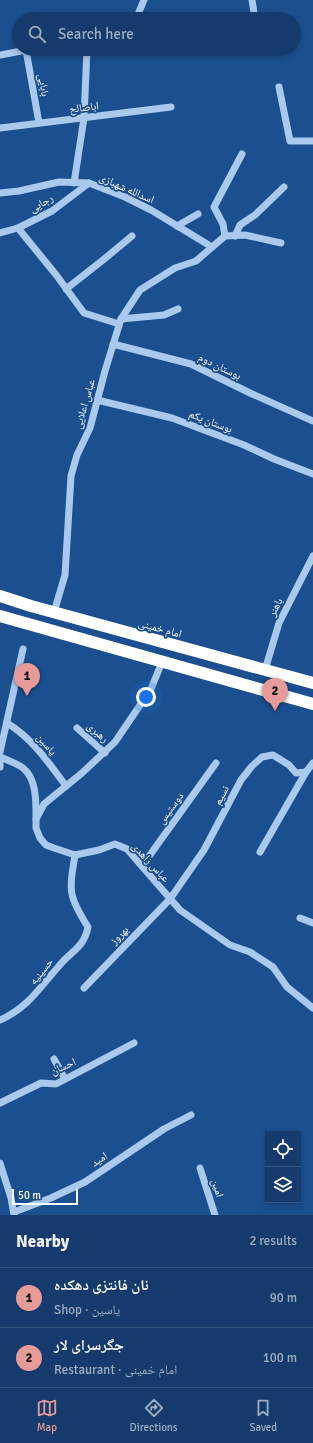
<!DOCTYPE html>
<html lang="en">
<head>
<meta charset="utf-8">
<style>
	body { margin:0; font-family:Signika,"Noto Naskh Arabic",sans-serif; background:#214673; color:#f1f3f6 }
	.controls { position:absolute; right:12px; bottom:12px; display:grid; overflow:hidden; border-radius:0px; box-shadow:0 2px 6px #0003 }
	.controls button { width:36px; height:36px; display:grid; place-items:center; padding:0; border:0; border-bottom:1px solid #33557e; background:#143b6b; color:#f1f3f6; font:20px sans-serif }
	.scale { position:absolute; left:12px; bottom:10px; width:66px; box-sizing:border-box; padding-left:4px; border:2px solid #fff; border-top:0; font-size:11px; line-height:14px; white-space:nowrap; color:#fff; -webkit-text-stroke:3px #1b4f8f; paint-order:stroke }
	.you { position:absolute; left:146px; top:697px; width:14px; height:14px; margin:-10px; border:3px solid #fff; border-radius:50%; background:#1a73e8; box-shadow:0 0 0 6px #1a73e833 }
	.badge { display:grid; place-items:center; width:26px; height:26px; border-radius:50%; background:#e69b98; color:#111; font-size:13px; font-weight:700 }
	.pin { position:absolute; translate:-50% -33px; filter:drop-shadow(0 1px 2px #0008) }
	.pin::after { content:''; position:absolute; top:21px; width:14px; height:12px; background:inherit; clip-path:polygon(0 0,100% 0,50% 100%) }
	.list { margin:0; padding:0; list-style:none }
	h2 { display:flex; justify-content:space-between; align-items:center; height:52px; margin:0; padding:0 16px; font-size:17px }
	h2 small { font-size:13px; font-weight:400; color:#9dadc1 }
	.list li { display:grid; grid-template-columns:26px 1fr auto; gap:12px; align-items:center; box-sizing:border-box; height:60px; padding:0 16px; border-top:1px solid #33557e }
	.list b { display:block; font-size:15px; white-space:nowrap }
	.list p { margin:0; font-size:13px; white-space:nowrap; color:#9dadc1 }
	.list em { font-size:13px; font-style:normal; color:#9dadc1 }
	.icon { flex:none; width:22px; height:22px; fill:none; stroke:currentColor; stroke-width:2; stroke-linecap:round; stroke-linejoin:round }
	.map { position:relative; flex:none; width:313px; height:1215px; overflow:hidden }
	.search { position:absolute; background:#143b6b; box-shadow:0 2px 6px #0003; left:12px; right:12px; top:12px; height:44px; display:flex; align-items:center; gap:10px; box-sizing:border-box; padding:0 14px; border-radius:22px; color:#9dadc1; font-size:15px }
	.sheet { height:172px; background:#143b6b }
	nav { display:flex; justify-content:space-around; align-items:center; box-sizing:border-box; height:56px; border-top:1px solid #33557e; background:#143b6b; font-size:11px; color:#9dadc1 }
	nav a { display:grid; justify-items:center; gap:2px }
	nav .on { color:#e69b98 }
	.map>svg:first-child { display:block }
	.lines { fill:none; stroke-linecap:round; stroke-linejoin:round }
	.minor { stroke:#a9c9ee; stroke-width:7 }
	.highway { stroke:#fff; stroke-width:12 }
	.labels { text-anchor:middle; stroke-width:3.5; stroke-linejoin:round; paint-order:stroke }
	.street-label { font-size:11px; fill:#fff; stroke:#1b4f8f }
</style>
</head>
<body>
<div class="map">
<svg width="313" height="1215" viewBox="0 0 313 1215">
	<rect width="100%" height="100%" fill="#1b4f8f"/>
	<g class="lines">
		<g class="minor">
			<path d="M252,0l3,19"/>
			<path d="M136,19l8,-19"/>
			<path d="M26,50l13,73"/>
			<path d="M0,55l32,-6"/>
			<path d="M279,87l11,54h23"/>
			<path d="M0,128l171,-21"/>
			<path d="M74,183l10,-65 3,-69"/>
			<path d="M0,193l19,-2 40,-9 30,1 36,14 26,13 61,37"/>
			<path d="M177,226l21,-12"/>
			<path d="M18,228l39,48 27,37 35,11"/>
			<path d="M0,233l18,-5 34,-17 37,-28"/>
			<path d="M225,236l-2,-12 -9,-17 28,-53"/>
			<path d="M235,236l5,-11 15,-10 29,-28"/>
			<path d="M66,289l37,-29 29,-24"/>
			<path d="M121,319l43,-4 14,-6"/>
			<path d="M113,344l78,20 59,29 63,28"/>
			<path d="M97,400l75,18 72,27 30,14 39,15"/>
			<path d="M54,612l11,-37 6,-99 6,-21 13,-27 15,-57 16,-52 19,-29 35,-22 21,-7 29,-25 20,-1 36,8"/>
			<path d="M162,662l-11,27 -36,53 -33,31 -38,31 -8,15v9l4,10 6,7 8,3 21,7 24,-5 16,-6 12,5 53,61 50,35 20,7 23,15 14,20 26,21"/>
			<path d="M265,670l14,-47 34,-67"/>
			<path d="M7,723c26,16 41,39 59,63"/>
			<path d="M77,728l28,25"/>
			<path d="M0,752l23,-103"/>
			<path d="M0,757c7,3 16,6 23,11 14,11 13,35 13,51"/>
			<path d="M0,763v4"/>
			<path d="M260,852l46,-80"/>
			<path d="M142,866l74,-103"/>
			<path d="M300,918l13,5"/>
			<path d="M84,988l86,-89 34,-49 37,-70 11,-14 10,-9 11,-2 16,10 7,8 10,-1 7,-9"/>
			<path d="M0,1020c28,-12 40,-33 59,-54 12,-15 25,-18 29,-39 -20,-31 -19,-36 -13,-72"/>
			<path d="M54,1059l11,20"/>
			<path d="M0,1103l41,-20 15,1 78,-41"/>
			<path d="M0,1163l11,35 3,17"/>
			<path d="M200,1168l15,47"/>
			<path d="M14,1212l37,-14 34,-16 79,-53 27,-14"/>
		</g>
		<g class="highway">
			<path d="M0,596l31,10 282,77"/>
			<path d="M0,616l313,88"/>
		</g>
	</g>
	<g class="labels">
		<g class="street-label">
			<text transform="translate(44 85) rotate(80)" y="4">بابایی</text>
			<text transform="translate(84 107) rotate(-7)" y="4">اباصالح</text>
			<text transform="translate(127 188) rotate(24)" y="4">اسدالله شهبازی</text>
			<text transform="translate(41 203) rotate(-30)" y="4">رجایی</text>
			<text transform="translate(220 366) rotate(26)" y="4">بوستان دوم</text>
			<text transform="translate(84 404) rotate(-74)" y="4">عباس اعلایی</text>
			<text transform="translate(211 421) rotate(21)" y="4">بوستان یکم</text>
			<text transform="translate(275 607) rotate(-64)" y="4">باهنر</text>
			<text transform="translate(160 628) rotate(15)" y="4">امام خمینی</text>
			<text transform="translate(98 732) rotate(42)" y="4">رهبری</text>
			<text transform="translate(47 744) rotate(49)" y="4">یاسین</text>
			<text transform="translate(221 795) rotate(-62)" y="4">نسیم</text>
			<text transform="translate(170 808) rotate(-54)" y="4">دوستیس</text>
			<text transform="translate(151 862) rotate(47)" y="4">عباس زاهدی</text>
			<text transform="translate(119 935) rotate(-46)" y="4">بهروز</text>
			<text transform="translate(41 971) rotate(-51)" y="4">حسینیه</text>
			<text transform="translate(63 1066) rotate(-24)" y="4">احسان</text>
			<text transform="translate(99 1159) rotate(-33)" y="4">امید</text>
			<text transform="translate(218 1188) rotate(73)" y="4">امین</text>
		</g>
	</g>
</svg>
<div class="controls">
<button><svg class="icon" aria-label="locate" viewBox="0 0 24 24"><circle cx="12" cy="12" r="6"/><path d="M12 2v4M12 18v4M2 12h4M18 12h4"/></svg></button>
<button><svg class="icon" aria-label="layers" viewBox="0 0 24 24"><path d="M12 4l9 5-9 5-9-5zM3 14l9 5 9-5"/></svg></button>
</div>
<div class="scale">50 m</div>
<div class="you"></div>
<div class="pin badge" style="left:27px;top:696px">1</div>
<div class="pin badge" style="left:275px;top:711px">2</div>
<div class="search"><svg class="icon" aria-label="search" viewBox="0 0 24 24"><circle cx="10" cy="10" r="6"/><path d="M15 15l6 6"/></svg>Search here</div>
</div>
<section class="sheet">
<h2>Nearby<small>2 results</small></h2>
<ul class="list">
<li><span class="badge">1</span><div><b>نان فانتزی دهکده</b><p>Shop · یاسین</p></div><em>90 m</em></li>
<li><span class="badge">2</span><div><b>جگرسرای لار</b><p>Restaurant · امام خمینی</p></div><em>100 m</em></li>
</ul>
</section>
<nav>
<a class="on"><svg class="icon" aria-label="map" viewBox="0 0 24 24"><path d="M3 6l6-2 6 2 6-2v14l-6 2-6-2-6 2zM9 4v14M15 6v14"/></svg>Map</a>
<a><svg class="icon" aria-label="directions" viewBox="0 0 24 24"><path d="M12 3l9 9-9 9-9-9zM9 14v-3h6M13 9l2 2-2 2"/></svg>Directions</a>
<a><svg class="icon" aria-label="saved" viewBox="0 0 24 24"><path d="M7 4h10v16l-5-4-5 4z"/></svg>Saved</a>
</nav>
</body>
</html>
